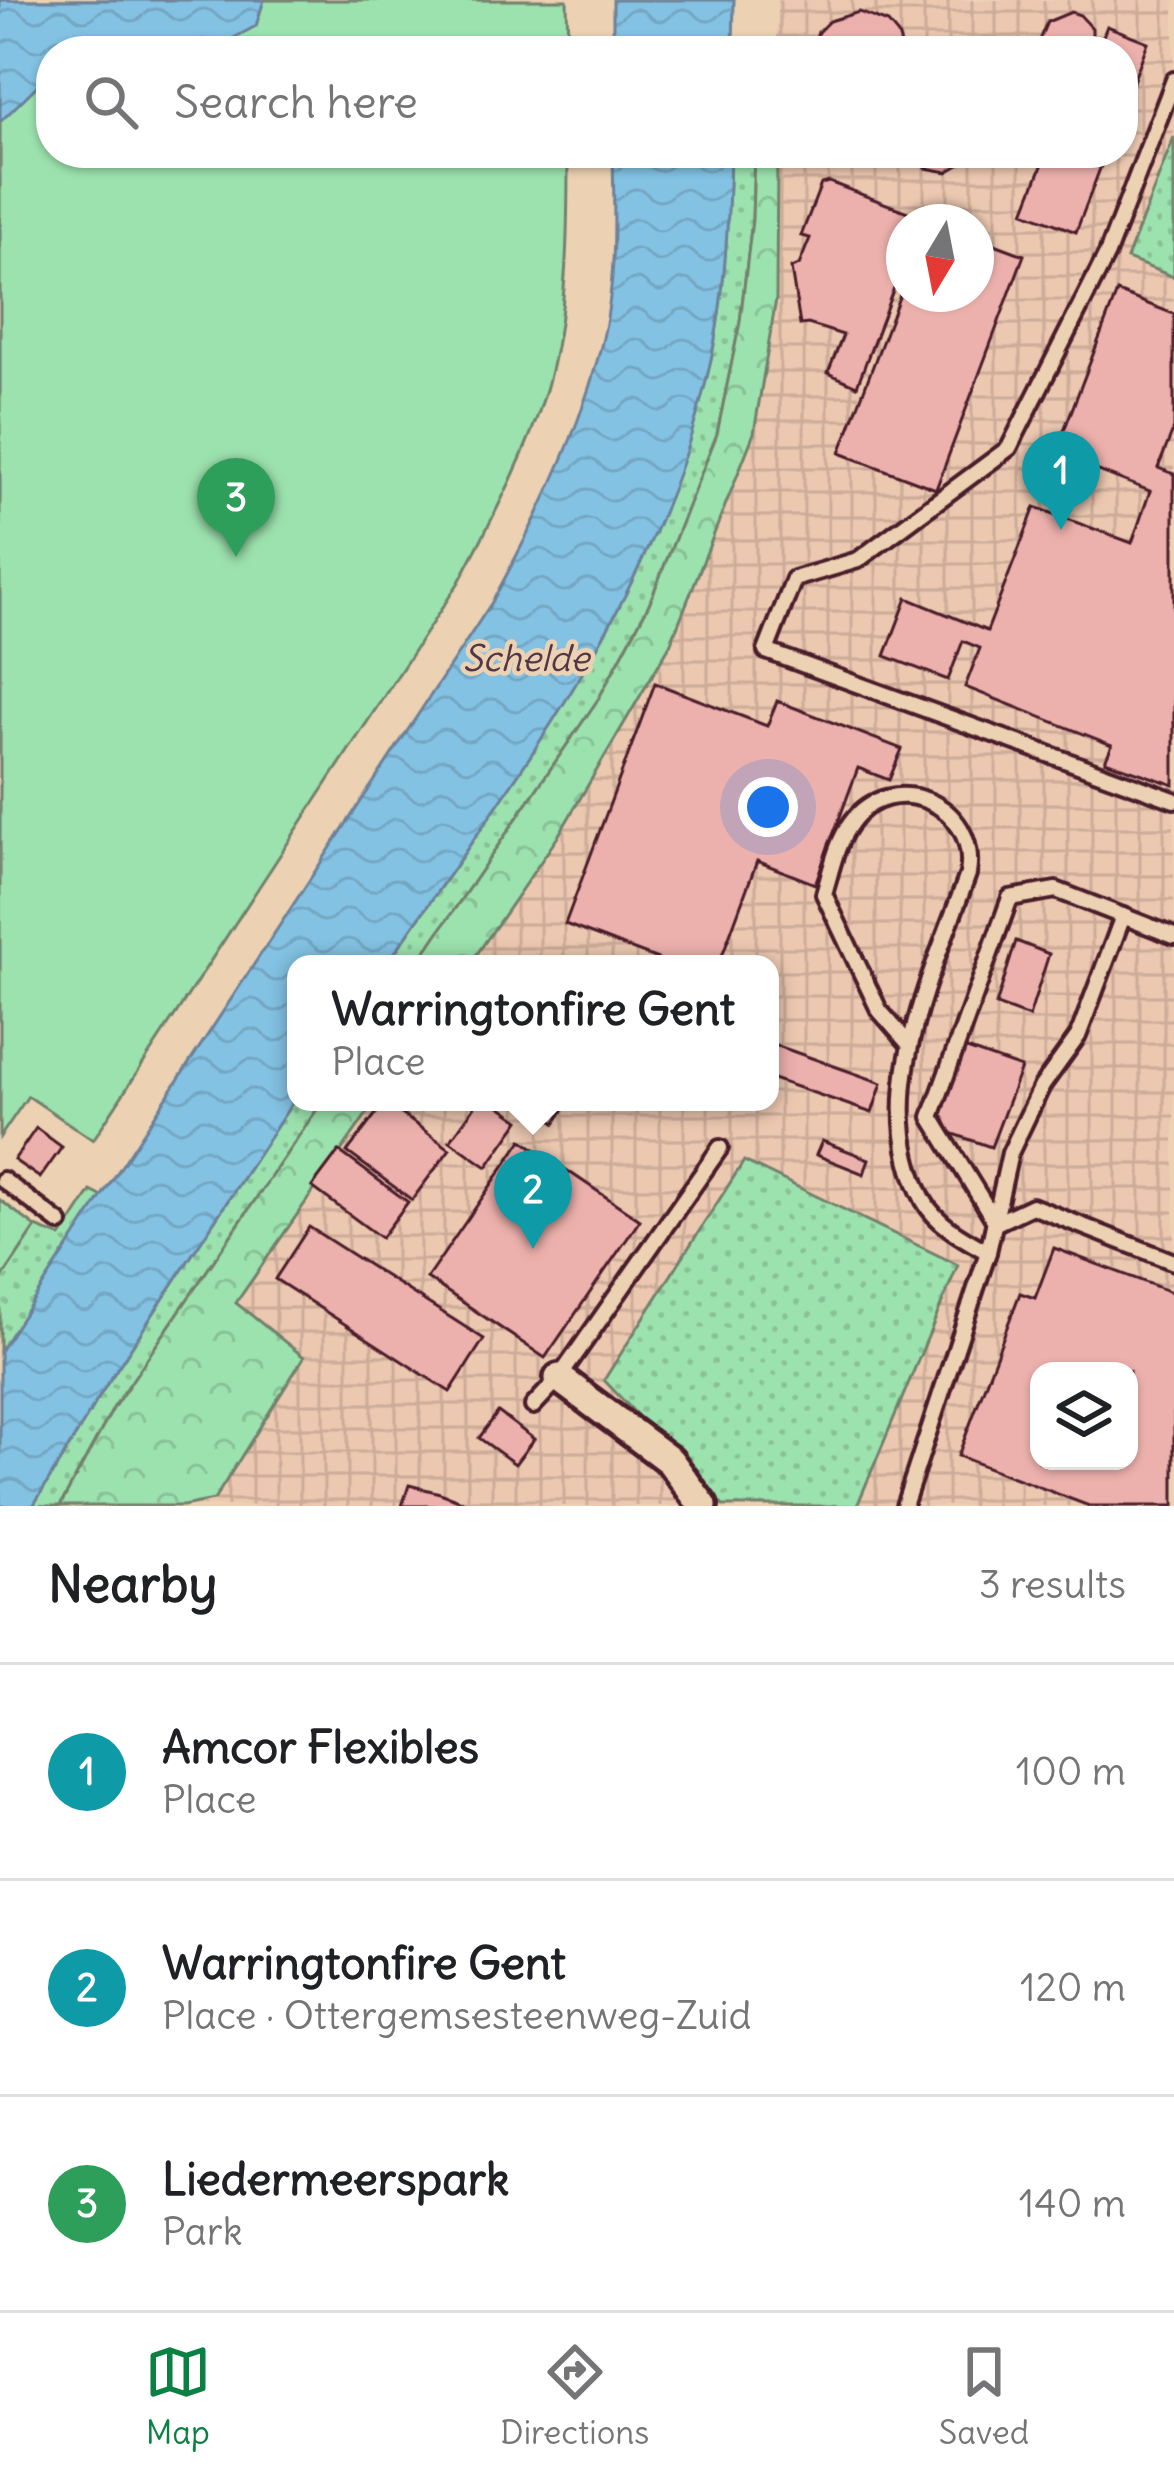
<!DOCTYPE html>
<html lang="en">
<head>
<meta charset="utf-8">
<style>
	body { margin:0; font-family:Delius,sans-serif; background:#f2f2f2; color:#202124 }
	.controls { position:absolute; right:36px; bottom:36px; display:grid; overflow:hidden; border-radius:24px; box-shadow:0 3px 9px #0004 }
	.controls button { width:108px; height:108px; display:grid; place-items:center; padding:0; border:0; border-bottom:3px solid #e0e0e0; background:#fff; color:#202124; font:60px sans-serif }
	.compass { position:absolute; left:886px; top:204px; width:108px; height:108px; border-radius:50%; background:#fff; box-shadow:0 3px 9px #0004; rotate:190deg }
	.you { position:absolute; left:768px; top:807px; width:42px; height:42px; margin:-30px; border:9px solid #fff; border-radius:50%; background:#1a73e8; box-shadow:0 0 0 18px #1a73e833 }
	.badge { display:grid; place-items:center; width:78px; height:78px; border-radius:50%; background:#0b8043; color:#fff; font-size:39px; font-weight:700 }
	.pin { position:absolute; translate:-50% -99px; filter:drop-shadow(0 3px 6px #0008) }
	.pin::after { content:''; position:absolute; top:63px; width:42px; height:36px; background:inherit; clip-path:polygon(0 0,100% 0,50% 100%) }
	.popup { position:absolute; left:287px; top:955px; width:492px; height:156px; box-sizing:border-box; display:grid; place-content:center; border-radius:24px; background:#fff; filter:drop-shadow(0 3px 9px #0005); font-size:39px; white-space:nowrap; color:#757577 }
	.popup b { font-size:45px; color:#202124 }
	.popup::after { content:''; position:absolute; left:50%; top:100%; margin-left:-24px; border:24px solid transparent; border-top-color:#fff }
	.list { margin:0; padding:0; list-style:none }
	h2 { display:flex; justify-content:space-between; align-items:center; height:156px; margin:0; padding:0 48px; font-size:51px }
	h2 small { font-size:39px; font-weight:400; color:#757577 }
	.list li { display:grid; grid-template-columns:78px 1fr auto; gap:36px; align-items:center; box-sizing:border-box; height:216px; padding:0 48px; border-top:3px solid #e0e0e0 }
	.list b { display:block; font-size:45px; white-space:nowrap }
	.list p { margin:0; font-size:39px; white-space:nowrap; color:#757577 }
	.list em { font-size:39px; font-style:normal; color:#757577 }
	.icon { flex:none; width:66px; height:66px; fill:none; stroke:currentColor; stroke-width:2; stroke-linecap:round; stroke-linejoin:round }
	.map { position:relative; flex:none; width:1174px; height:1506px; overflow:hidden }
	.search { position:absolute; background:#fff; box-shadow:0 3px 9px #0004; left:36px; right:36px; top:36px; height:132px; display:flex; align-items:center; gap:30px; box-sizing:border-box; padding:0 42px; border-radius:48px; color:#757577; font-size:45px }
	.sheet { height:804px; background:#fff }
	nav { display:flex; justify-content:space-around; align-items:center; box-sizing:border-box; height:168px; border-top:3px solid #e0e0e0; background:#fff; font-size:33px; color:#757577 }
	nav a { display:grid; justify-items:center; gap:6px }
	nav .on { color:#0b8043 }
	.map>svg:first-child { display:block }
	.industrial { fill:url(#industrial-grid); fill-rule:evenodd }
	.grass { fill:url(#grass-dots); stroke:#73806c; stroke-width:3 }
	.forest { fill:url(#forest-crowns); stroke:#73806c; stroke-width:3 }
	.park { fill:#9ce2ae; stroke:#73806c; stroke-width:3 }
	.water { fill:url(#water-waves); stroke:#6c8199; stroke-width:3 }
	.building { fill:#edb1ad; stroke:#4a1f2b; stroke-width:3; fill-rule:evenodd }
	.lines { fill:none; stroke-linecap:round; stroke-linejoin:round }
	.service-casing { stroke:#4a1f2b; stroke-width:22 }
	.minor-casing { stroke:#4a1f2b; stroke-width:36 }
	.service { stroke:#ecd2b3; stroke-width:14 }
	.minor { stroke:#ecd2b3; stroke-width:27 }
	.labels { text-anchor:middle; stroke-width:9; stroke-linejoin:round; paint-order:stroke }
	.water-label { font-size:36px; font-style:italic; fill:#533747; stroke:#ecd2b3 }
</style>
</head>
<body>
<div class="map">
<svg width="1174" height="1506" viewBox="0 0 1174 1506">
	<defs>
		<pattern id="industrial-grid" width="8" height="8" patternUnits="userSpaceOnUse" patternTransform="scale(3)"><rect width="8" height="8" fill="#ecc8b1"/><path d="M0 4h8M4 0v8" fill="none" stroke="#ccab98"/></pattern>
		<pattern id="grass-dots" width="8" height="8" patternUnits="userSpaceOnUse" patternTransform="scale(3)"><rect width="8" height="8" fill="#9ce2ae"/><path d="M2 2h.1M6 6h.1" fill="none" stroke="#88c196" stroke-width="1.8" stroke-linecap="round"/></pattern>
		<pattern id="forest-crowns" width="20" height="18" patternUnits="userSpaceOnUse" patternTransform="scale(3)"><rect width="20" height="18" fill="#9ce2ae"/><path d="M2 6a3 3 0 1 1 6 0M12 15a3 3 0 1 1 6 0" fill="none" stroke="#88c196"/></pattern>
		<pattern id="water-waves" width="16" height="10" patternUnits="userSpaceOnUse" patternTransform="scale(3)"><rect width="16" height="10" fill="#83c2e3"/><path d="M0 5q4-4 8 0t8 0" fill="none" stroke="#73a6c3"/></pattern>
	</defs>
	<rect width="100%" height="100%" fill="#ecd2b3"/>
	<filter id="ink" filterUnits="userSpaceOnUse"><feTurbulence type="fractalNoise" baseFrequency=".00833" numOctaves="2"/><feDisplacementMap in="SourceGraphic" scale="24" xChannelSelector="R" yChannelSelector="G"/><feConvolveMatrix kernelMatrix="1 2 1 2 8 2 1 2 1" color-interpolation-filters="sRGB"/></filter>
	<g filter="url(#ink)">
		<path class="industrial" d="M777,0h397v1506h-991l32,-6 89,-143 -68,-53 139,-202h395v-138h-300l87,-126 113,-193 84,-212 22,-134 1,-146h346v-102h-346zM904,222h72v72h-72zM1039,1371h90v90h-90z"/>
		<g class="grass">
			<path d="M1174,137v140l-47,-18z"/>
			<path d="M730,153h24l-2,67 -12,102 -23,112 -68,170 -50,94 -182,266h-30c127,-185 265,-361 319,-583 19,-75 21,-151 24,-228z"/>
			<path d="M296,1097v5h26l-208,305 -54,99h-27l72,-119z"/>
			<path d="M744,1161l214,104 -101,241h-134l-119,-126z"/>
			<path d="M91,1191l12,6 -103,154v-70l36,-54 25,10z"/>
		</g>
		<g class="forest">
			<path d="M754,153h23l-1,146 -22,134 -84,212 -113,193 -87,126h-53l182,-266 50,-94 68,-170 23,-112 12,-102z"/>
			<path d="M322,1102h53l-139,201 68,54 -90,143 -31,6h-123l54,-99z"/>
		</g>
		<g class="park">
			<path d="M0,0h567l1,51h-517v102h517c0,80 0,160 -22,237 -20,67 -55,131 -87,192l-366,558 -65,-44 -28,41z"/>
			<path d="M0,1200l36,27 -36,54z"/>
		</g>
		<g class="water">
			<path d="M0,0h264l-8,26 -43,23 -76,2 -29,-4 -14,4h-43v21l-51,50z"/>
			<path d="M613,0h121l-1,51h-120z"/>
			<path d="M613,153h117c-2,77 -5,153 -24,228 -53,222 -192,398 -319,583h-91v133l-191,290 -72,119h-33v-155l492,-749c45,-83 89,-171 111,-264 14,-60 11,-124 10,-185z"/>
		</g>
		<g class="building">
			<path d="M859,12l29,11 10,12 5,16h-92l7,-19 11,-11z"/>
			<path d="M1071,12l9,3 12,13v23h-49l-3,-13 7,-16z"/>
			<path d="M1107,26l41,16 -25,66v-57h-26z"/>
			<path d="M971,153l-5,8 -19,11 -21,-4 -15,-15z"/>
			<path d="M1047,153h43l14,5 -28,74 -52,-20z"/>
			<path d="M829,182l92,35 -2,5h-15v39l-47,125 -29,-13 15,-38 -35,-11 -8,1 -9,-57 8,-3 11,-27 -9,-2 20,-52z"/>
			<path d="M976,237l48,18 -88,234 -96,-36 64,-169v10h72z"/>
			<path d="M1117,292l57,22v114l-16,40 16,6v311l-69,-24 7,-16 -147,-58 15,-39 -17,-7 -15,39 -63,-24 22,-58 80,33 48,-124 97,36 18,-52 -95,-37z"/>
			<path d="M655,683l112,43 10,-25 125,48 -13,31 -31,-12 -43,116 -58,-23 -38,103h-48l-106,-40z"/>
			<path d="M1016,941l33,13 -20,63 -33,-12z"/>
			<path d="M775,1045l107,38 -10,30 -102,-35z"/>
			<path d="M964,1048l57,20 -30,79 -40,-14 -11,-24z"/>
			<path d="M385,1102l65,47 -38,51 -65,-48z"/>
			<path d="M478,1102h16l26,18 -33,47 -37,-26z"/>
			<path d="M526,1102h43l-14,21z"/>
			<path d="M36,1128l26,19 -22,31 -26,-18z"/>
			<path d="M522,1140l118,80 -95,138 -118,-80z"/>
			<path d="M822,1141l47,18 -5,15 -48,-19z"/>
			<path d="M339,1151l69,51 -27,36 -69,-51z"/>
			<path d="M309,1227l175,112 -34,53 -175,-113z"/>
			<path d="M1054,1248l120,45v213h-85l-131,-50 62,-163 15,5zM1039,1371h90v90h-90z"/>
			<path d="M498,1412l36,27 -19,25 -36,-26z"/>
			<path d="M409,1485l31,8 35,13h-73z"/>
		</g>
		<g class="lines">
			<g class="service-casing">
				<g id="service">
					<path d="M1174,80l-67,174 -98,194 -151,112 -64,19 -28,72 408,149"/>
					<path d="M908,1043l-29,-33 -55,-116c7,-23 12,-51 27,-71 40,-56 129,-19 117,51 -35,99 -99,224 -44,327 12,23 42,39 64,51"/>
					<path d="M3,1180l57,43"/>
					<path d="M996,1223l-65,-106 79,-219 46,-8 118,46"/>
					<path d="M996,1223l36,-17 142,56"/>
					<path d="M533,1406l26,-28 161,-230"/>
					<path d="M904,1506l84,-254 22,-99 32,-67 36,-50 45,-120"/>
				</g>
			</g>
			<g class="minor-casing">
				<path id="minor" d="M559,1378l111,83 33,45"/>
			</g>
			<use href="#service" class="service"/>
			<use href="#minor" class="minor"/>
		</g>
	</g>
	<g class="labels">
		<g class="water-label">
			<text x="526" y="671">Schelde</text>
		</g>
	</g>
</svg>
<div class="controls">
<button><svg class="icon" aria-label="layers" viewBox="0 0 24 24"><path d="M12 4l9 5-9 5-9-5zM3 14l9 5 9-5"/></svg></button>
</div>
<svg class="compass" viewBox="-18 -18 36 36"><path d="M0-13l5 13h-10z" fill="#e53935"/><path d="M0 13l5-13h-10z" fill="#757577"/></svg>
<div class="you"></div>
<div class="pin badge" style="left:1061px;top:530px;background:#0f9aa8">1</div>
<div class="pin badge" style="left:533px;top:1249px;background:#0f9aa8">2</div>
<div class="popup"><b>Warringtonfire Gent</b>Place</div>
<div class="pin badge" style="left:236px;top:557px;background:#2e9e5b">3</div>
<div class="search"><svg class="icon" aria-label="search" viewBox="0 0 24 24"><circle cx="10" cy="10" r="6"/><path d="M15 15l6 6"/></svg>Search here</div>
</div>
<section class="sheet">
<h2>Nearby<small>3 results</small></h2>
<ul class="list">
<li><span class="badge" style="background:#0f9aa8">1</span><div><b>Amcor Flexibles</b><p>Place</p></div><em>100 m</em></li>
<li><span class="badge" style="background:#0f9aa8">2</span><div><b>Warringtonfire Gent</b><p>Place · Ottergemsesteenweg-Zuid</p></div><em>120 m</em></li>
<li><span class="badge" style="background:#2e9e5b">3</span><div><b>Liedermeerspark</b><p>Park</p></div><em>140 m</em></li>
</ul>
</section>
<nav>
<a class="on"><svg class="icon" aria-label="map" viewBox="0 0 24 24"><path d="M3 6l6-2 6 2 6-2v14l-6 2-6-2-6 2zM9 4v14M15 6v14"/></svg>Map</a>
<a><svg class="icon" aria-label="directions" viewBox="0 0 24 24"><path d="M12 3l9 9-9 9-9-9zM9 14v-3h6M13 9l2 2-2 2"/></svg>Directions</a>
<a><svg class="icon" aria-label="saved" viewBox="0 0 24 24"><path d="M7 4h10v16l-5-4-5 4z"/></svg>Saved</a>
</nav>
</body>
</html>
